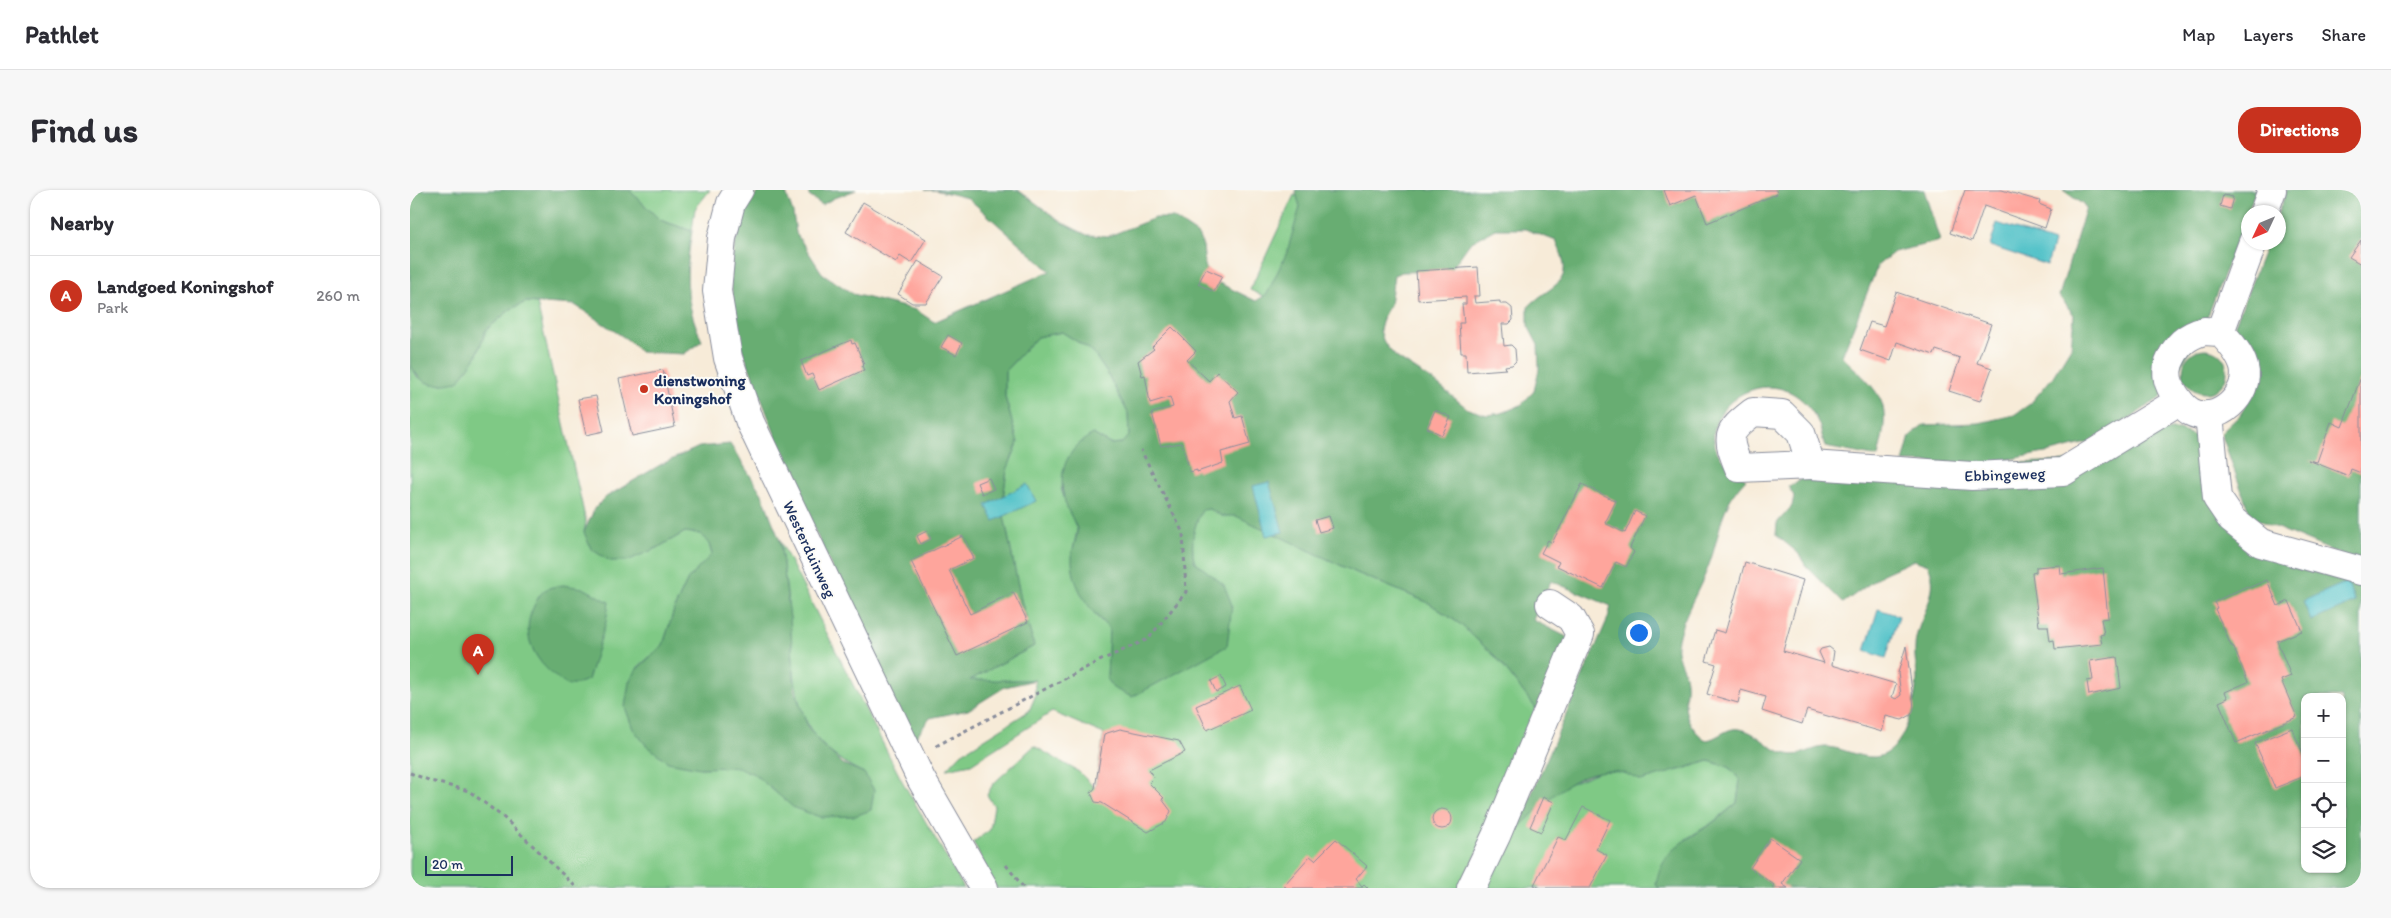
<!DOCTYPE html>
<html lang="en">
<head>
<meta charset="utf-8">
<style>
	body { margin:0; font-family:Itim,sans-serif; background:#f7f7f7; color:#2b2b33 }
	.controls { position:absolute; right:15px; bottom:15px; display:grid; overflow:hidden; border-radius:10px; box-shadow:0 1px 4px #0004 }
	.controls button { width:45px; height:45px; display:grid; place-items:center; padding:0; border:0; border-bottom:1px solid #e1e1e2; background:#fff; color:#2b2b33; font:25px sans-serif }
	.compass { position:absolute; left:1831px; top:15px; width:45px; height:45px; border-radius:50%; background:#fff; box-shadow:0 1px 4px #0004; rotate:226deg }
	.scale { position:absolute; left:15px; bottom:12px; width:88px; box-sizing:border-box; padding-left:5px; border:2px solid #1b2f5e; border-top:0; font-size:14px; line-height:18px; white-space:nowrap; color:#1b2f5e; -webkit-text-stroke:4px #fdfcf7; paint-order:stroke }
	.you { position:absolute; left:1228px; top:442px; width:18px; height:18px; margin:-12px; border:4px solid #fff; border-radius:50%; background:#1a73e8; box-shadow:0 0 0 8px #1a73e833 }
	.badge { display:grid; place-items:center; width:32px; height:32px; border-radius:50%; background:#c8321e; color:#fff; font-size:16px; font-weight:700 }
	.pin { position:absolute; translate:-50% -41px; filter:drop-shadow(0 1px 2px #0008) }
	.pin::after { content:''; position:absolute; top:26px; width:18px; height:15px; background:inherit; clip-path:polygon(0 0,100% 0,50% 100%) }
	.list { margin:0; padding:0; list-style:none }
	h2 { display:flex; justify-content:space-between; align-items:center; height:65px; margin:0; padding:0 20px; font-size:21px }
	h2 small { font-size:16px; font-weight:400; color:#7c7c81 }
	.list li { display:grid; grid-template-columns:32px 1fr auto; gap:15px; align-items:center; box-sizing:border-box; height:80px; padding:0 20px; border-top:1px solid #e1e1e2 }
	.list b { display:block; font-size:19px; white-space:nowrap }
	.list p { margin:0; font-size:16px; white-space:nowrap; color:#7c7c81 }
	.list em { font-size:16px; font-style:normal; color:#7c7c81 }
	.icon { flex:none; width:28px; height:28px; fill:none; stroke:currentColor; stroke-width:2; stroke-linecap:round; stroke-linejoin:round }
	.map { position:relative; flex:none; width:1951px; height:698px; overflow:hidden; border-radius:20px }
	header { display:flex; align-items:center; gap:30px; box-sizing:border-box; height:70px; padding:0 25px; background:#fff; border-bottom:1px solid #e1e1e2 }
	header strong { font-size:24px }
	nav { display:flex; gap:28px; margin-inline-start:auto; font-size:18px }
	.intro { display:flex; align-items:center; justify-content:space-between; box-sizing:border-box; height:120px; padding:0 30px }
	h1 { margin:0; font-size:35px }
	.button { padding:12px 22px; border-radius:20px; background:#c8321e; color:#fff; font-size:18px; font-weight:700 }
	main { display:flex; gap:30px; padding:0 30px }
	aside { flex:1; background:#fff; border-radius:20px; box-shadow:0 1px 4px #0004 }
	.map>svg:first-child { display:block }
	.green { fill:#7fc985; stroke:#4d7c72 }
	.forest { fill:#67ad72; stroke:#416e68; fill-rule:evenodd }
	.water { fill:#55c3c9; stroke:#387994 }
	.building { fill:#fea59c }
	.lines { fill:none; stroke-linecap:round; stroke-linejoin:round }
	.minor-casing { stroke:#898d9b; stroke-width:30 }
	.path { stroke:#898d9b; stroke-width:3; stroke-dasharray:4 4; stroke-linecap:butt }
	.minor { stroke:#fff; stroke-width:28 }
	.poi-dot { fill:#c8321e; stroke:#fdfcf7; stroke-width:2 }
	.labels { text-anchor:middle; stroke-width:4; stroke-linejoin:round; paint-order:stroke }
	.poi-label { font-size:16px; font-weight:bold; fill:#1b2f5e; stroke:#fdfcf7; text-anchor:start }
	.street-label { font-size:16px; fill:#1b2f5e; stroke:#fdfcf7 }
</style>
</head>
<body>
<header>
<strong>Pathlet</strong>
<nav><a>Map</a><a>Layers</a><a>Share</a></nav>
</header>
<div class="intro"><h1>Find us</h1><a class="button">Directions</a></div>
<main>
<aside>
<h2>Nearby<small></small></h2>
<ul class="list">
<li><span class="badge">A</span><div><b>Landgoed Koningshof</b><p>Park</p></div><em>260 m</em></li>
</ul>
</aside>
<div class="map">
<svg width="1951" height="698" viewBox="0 0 1951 698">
	<rect width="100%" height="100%" fill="#fdfcf7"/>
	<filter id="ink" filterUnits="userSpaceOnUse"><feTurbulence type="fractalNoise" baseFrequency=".02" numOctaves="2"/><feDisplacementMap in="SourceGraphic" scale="10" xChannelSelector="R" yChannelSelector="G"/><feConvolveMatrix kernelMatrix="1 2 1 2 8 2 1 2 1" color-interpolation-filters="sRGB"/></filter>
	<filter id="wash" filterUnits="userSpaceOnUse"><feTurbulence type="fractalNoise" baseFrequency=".0096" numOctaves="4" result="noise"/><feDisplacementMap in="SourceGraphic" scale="20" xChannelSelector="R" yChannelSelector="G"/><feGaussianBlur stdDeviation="1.12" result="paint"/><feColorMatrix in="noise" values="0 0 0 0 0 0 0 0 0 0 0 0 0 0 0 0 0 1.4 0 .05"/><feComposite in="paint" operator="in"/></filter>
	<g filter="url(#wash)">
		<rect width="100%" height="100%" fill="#f7ebd8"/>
		<g class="green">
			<path d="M219,0h81l-15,19 -3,22 -32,-11z"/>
			<path d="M884,5l44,20 -44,95 -44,-20z"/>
			<path d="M116,112l11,1 49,219 -2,10 73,16 28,-16 16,2 8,10 3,11 -24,24 -13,28 -12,38 -26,23 63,100c22,-1 43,-4 60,10l104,-5c-73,-34 -68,-82 -74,-152 -2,-27 -7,-53 -10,-80l121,238 63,109h-554v-524l8,14 58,-21 10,-27 25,-21z"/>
			<path d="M652,142l30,19 15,22 21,40 1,23 -7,7 -12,1 -17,-10 -32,55 16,41 -5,25 23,60 14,13 -2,52 98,-109c-3,-4 -9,-7 -11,-12 -6,-16 1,-35 8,-50h7l13,7 14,-1 121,58 72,30 31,21 37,34 44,57 -80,173h-465l-23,-46 17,-12 4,-24 -7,-11 6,-11 41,-38 45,26 16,16 9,-54 -52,-22 -81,52 -24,5 14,-15 68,-43 6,-14v-17l-67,1 66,-35 -13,-46 -19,-94 5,-36 11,-27 -13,-46v-26l32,-34z"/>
			<path d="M1299,571l20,6 11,13 -3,23 -25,20 -26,16 -30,46 4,3h-177l16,-41 43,-44 22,-17 37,-15 78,-1z"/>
		</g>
		<g class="forest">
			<path d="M0,0h219l31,30 32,11c-7,43 -8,70 10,110l-18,13 -44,-2 -12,-12 -53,-35 -49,-3 -15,7 -25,21 -10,27 -18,25c-25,4 -35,6 -48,-18z"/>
			<path d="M349,0h26l8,23 3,20 26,40 31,21 63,16 18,12 116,-51 -82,-73 -33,-8h-10h93l45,33 24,12 22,1 46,-18h18l25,17 5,11 2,22 12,14 39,19 11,-7 20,-42 13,-45 -5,-17h629l16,51 -46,11 -16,13 -36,91c13,14 37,32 41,51 4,16 -2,35 -5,50l-53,-10c-3,-9 -4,-21 -9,-29 -38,-67 -122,-11 -98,35 6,10 20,19 28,26 -27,28 -24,49 -36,83 -9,27 -28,53 -33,82 -2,13 8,24 9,37 1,8 -1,16 -1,23 0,15 9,27 20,36 12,0 22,-14 35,-11 18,3 29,21 47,25 14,4 27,-8 40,-7 17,1 31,11 48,10 30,-2 40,-55 42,-78 0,-10 -3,-21 -2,-31 0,-29 28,-54 13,-83l-14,-5 -31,14 -40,29 -37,-37 -8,-13 -22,-18 1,-12 15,-17 2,-10 -6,-10 7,-2 17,-14 290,-10 53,-27 15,-3h9l14,5 14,9 31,92 123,50v302h-701l-4,-3c5,-37 29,-43 56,-62 9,-6 16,-13 25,-20l3,-23 -11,-13 -20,-6 -68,20c-50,-31 -93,18 -126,51l93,-214 3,-12 -60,-25 -18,39 40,20 -32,75 -44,-57 -37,-34 -31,-21 -72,-30 -121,-57h-14l-13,-7 -7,1c-9,17 -11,31 -8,51l30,24 8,20 -5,41 -95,51 -19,-9 -6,-8 2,-52c-21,-19 -38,-43 -37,-72 0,-9 6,-19 5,-27 -2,-7 -7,-14 -10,-21 -11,-31 -4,-57 26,-74l17,10 12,-1 7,-8 -1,-22 -21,-40 -15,-22 -30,-19 -25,5 -32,34v26l13,46 -11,27 -5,36 19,94 13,46 -64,34h65l-30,7 -37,23 -38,8 -18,24 -114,-248 -60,-156 -8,-62 4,-27 9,-34zM1085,39h30l31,12c21,45 -2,40 -28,66v19l10,19 1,24 -5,22 -13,14 -19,8 -15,2 -19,-6 -32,-26 -40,-26 -12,-14 -4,-13 4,-15 6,-10 4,-30 8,-3 48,-1 20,-28zM1895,507h37v172h-37z"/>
			<path d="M399,0h47l-22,8 -12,7 -13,-9z"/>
			<path d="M1653,0h193l-54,141 -42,67 -65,43 -44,11 -64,11 -84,-1 7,-26 13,-11 56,-2 35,-8 16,-11 22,-26 19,-31 3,-32 -15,-19 27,-89z"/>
			<path d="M1877,0h74v373l-110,-46 -30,-84 19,-18 11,-19 -19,-64 35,-89 11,-1v-30z"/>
			<circle cx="1795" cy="181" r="22"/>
			<path d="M320,254l32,50 18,47 10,77 5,73 13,36 13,17 22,20 21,9 10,17 -3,20 -16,6 -35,1 -26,-9 -40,-34 -17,-7 -37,1 -32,-6 -22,-17 -13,-16 -8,-22 4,-25 8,-13 26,-24 12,-38 13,-28 24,-25 -3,-10 -8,-10 -16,-2 -28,16 -30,13h-17l-19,-12 -7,-17 11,-24 11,-11 54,-32 39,-18z"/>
			<path d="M153,395l20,3 26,14 -3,20 -18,58 -19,6c-29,-17 -52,-47 -35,-80 8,-17 11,-18 29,-21z"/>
		</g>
		<g class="water">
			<path d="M1587,33l57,19 -7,23 -57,-19z"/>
			<path d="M859,292l14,50 -17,4 -13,-50z"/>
			<path d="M617,294l9,17 -42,20 -8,-16z"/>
			<path d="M1937,392l8,20 -44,19 -8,-20z"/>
			<path d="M1468,419l21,7 -13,42 -21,-7z"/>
		</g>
		<g id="blocks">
			<g class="building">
				<path d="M1254,0h112l1,4 -70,29 -11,-28 -26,11z"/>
				<path d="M1555,0h37l38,11 -1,3 12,5 -6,19 -61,-22 -12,35 -22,-8z"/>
				<path d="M1813,5l10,2 -3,12 -10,-3z"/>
				<path d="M453,12l63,37 -15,24 -11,-7 -4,6 -50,-30z"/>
				<path d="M1951,50v24l-12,-7z"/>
				<path d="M508,71l25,15 -17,27h-14l-14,-9z"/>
				<path d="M1068,77l2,29h-6l1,7 25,-2v3h7l5,4 1,12 -4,4h-7l2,22 7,-1 4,4 1,12 -4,4 -7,1 1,3 -39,3 -1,-19h-5l-2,-30h5l-2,-19h4v-7l-48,3 -2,-29z"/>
				<path d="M796,79l16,7 -8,16 -16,-8z"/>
				<path d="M1486,102l95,32 -14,39 15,5 -12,33 -31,-10 11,-33 -24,-8 -2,5 -37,-13 -6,19 -31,-11 10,-28 14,4z"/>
				<path d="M762,137l24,24 -9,9 22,21 8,-9 21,20 -8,9 5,17 7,-2 8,28 -29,8 2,11 -26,9v-2l-7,2 -8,-29 -21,3 -9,-33 21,-6 -3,-10 -20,6 -5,-28 -3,1 -4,-15 16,-12 -2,-2z"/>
				<path d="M538,145l14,8 -6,12 -15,-8z"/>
				<path d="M441,150l1,4 3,-1 9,21 -2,2 2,4 -45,20 -7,-16 -5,2 -6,-15z"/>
				<path d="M253,180l12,57 -43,9 -13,-57z"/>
				<path d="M1951,187v96l-10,-4 -2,7 -41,-16 9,2 14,-40 11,5z"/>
				<path d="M186,206l8,35 -18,4 -8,-36z"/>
				<path d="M1025,220l16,7 -9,18 -15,-7z"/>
				<path d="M579,288l5,11 -12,5 -5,-11z"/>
				<path d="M1172,294l34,17 -11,22 20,10 10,-22 10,5 -15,32 4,4 -8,15 -10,-5 -13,26 -46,-22 2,-4 -18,-9 7,-13 4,3z"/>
				<path d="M919,326l4,12 -14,4 -4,-12z"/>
				<path d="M517,341l4,8 -10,5 -4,-8z"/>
				<path d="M553,346l11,22 -25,12 21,44 43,-22 15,30 -71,34 -46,-95z"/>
				<path d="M1335,372l58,18 -20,71 41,12 -5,-11 2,-3 8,-2 5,4 -2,14 64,19 -4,13 4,2 5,-4 -3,-22 8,-27 7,52 1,11 -3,6 -9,5 -16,-4 -4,16 -75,-22 -5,14 -40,-13 4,-14 -25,-7 -3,13 -31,-9 9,-30 -10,-3 9,-31 10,3z"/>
				<path d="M1650,375l1,9 42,-6 5,50 -7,1 3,15 -4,1 2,9 -47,5 -1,-9 -4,1 -2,-15h-9l-7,-53 4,-1v-5z"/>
				<path d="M1857,390l11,26 11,-5 13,30 -25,10 14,35 -10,4 16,37 -61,26 -17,-41 9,-4 -3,-6 23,-10 -15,-36h-2l-16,-37 2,-1 -3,-6 33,-16 1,2z"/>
				<path d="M1707,467l4,31 -32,7 -2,-14 6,-1 -3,-19z"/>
				<path d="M811,486l5,11 -10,5 -5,-11z"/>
				<path d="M830,496l11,24 -44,20 -11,-24z"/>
				<path d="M1882,538l13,30v18l-30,12 -20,-45z"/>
				<path d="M710,539l59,12 6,11 -36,18 5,8 -5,5 15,15 -2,1 9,12 -5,11 -18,10 -46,-29 -7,-1 -4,-9 4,-5 9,-54z"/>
				<path d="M1133,607l11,5 -13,30 -11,-5z"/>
				<path d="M1173,617l27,13 -14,29 11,6 -17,33h-49l-7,-3 24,-48 8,3z"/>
				<circle cx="1032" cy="629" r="10"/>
				<path d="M1360,648l30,21 -18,25 6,4h-16l2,-3 -24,-17z"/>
				<path d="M926,649l31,27 -11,13 6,7 2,-2 4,4h-81l-3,-3 26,-29 5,4z"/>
			</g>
		</g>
	</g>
	<g filter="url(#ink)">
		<use href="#blocks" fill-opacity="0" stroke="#898d9b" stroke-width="1"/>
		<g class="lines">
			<g class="minor-casing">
				<g id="minor">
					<path d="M329,0l-8,13 -9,35 -5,53 11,67 22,64 171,357 63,109"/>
					<path d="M1854,22l8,-22"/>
					<path d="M1794,141l16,1c10,10 20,21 24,35 7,27 -27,59 -53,45 -7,-4 -12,-11 -16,-17 -7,-11 -10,-20 -6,-32 7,-18 17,-27 35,-32z"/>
					<path d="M1810,142l33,-90"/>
					<path d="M1343,222l29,2 19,19 10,32 -72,3c-13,-32 -13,-35 14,-56z"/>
					<path d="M1799,225l8,83 15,22 29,23 100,28"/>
					<path d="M1401,275l161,11 91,-4 116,-71"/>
					<path d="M1061,698l25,-52 84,-202 -9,-16 -21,-14"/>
				</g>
			</g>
			<g class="path">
				<path d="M526,556l161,-84 51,-23 38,-47 -3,-59 -42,-83"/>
				<path d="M0,583l21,8 38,10 35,27 73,70"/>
				<path d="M596,675l18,23"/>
			</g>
			<use href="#minor" class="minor"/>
		</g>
	</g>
	<circle class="poi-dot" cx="234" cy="199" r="5"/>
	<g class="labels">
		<g class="poi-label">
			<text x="244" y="196">dienstwoning<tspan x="244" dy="18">Koningshof</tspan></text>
		</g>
		<g class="street-label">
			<text transform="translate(1595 284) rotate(-2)" y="6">Ebbingeweg</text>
			<text transform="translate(400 359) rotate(65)" y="6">Westerduinweg</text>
		</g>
	</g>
</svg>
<div class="controls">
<button>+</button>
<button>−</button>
<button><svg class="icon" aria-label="locate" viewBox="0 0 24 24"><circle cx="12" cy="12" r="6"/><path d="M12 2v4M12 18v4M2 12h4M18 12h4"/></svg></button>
<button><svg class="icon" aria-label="layers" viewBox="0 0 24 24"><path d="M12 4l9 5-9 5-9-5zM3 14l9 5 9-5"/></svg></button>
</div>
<svg class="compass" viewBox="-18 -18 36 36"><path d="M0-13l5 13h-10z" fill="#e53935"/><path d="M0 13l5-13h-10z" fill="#7c7c81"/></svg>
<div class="scale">20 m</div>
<div class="you"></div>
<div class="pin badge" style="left:68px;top:485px">A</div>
</div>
</main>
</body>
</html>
